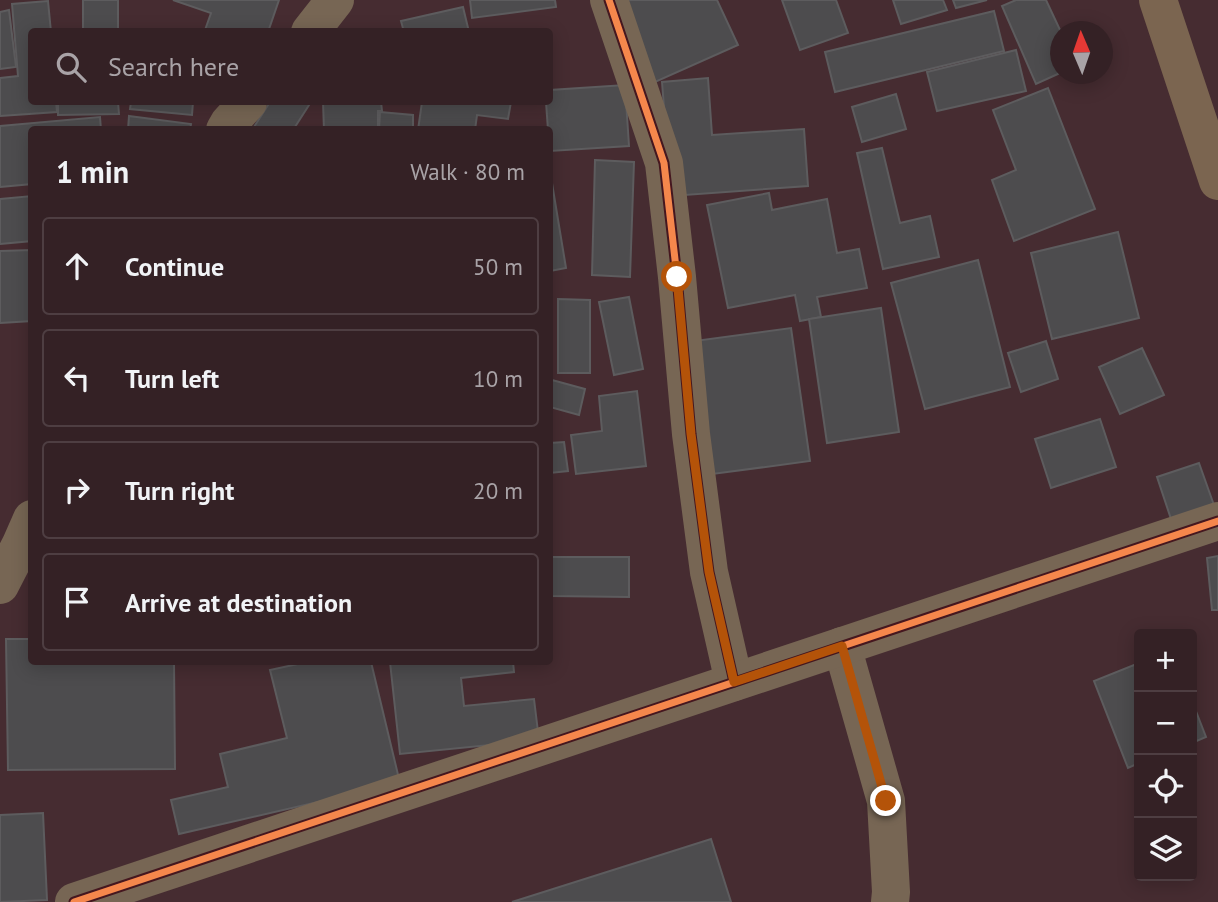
<!DOCTYPE html>
<html lang="en">
<head>
<meta charset="utf-8">
<style>
	body { margin:0; font-family:"PT Sans",sans-serif; background:#3c292d; color:#f1f3f6 }
	.controls { position:absolute; right:21px; bottom:21px; display:grid; overflow:hidden; border-radius:7px; box-shadow:0 4px 18px #0003 }
	.controls button { width:63px; height:63px; display:grid; place-items:center; padding:0; border:0; border-bottom:2px solid #4e3e42; background:#342125; color:#f1f3f6; font:35px sans-serif }
	.compass { position:absolute; left:1050px; top:21px; width:63px; height:63px; border-radius:50%; background:#342125; box-shadow:0 4px 18px #0003; rotate:358deg }
	.stop { position:absolute; width:21px; height:21px; margin:-16px; border:5px solid #b45309; border-radius:50%; background:#fff }
	.stop.end { background:#b45309; border-color:#fff; box-shadow:0 2px 7px #0008 }
	.list { margin:0; padding:0; list-style:none }
	h2 { display:flex; justify-content:space-between; align-items:center; height:91px; margin:0; padding:0 28px; font-size:30px }
	h2 small { font-size:23px; font-weight:400; color:#a9a3a7 }
	.list li { display:grid; grid-template-columns:46px 1fr auto; gap:21px; align-items:center; box-sizing:border-box; height:98px; margin:0 14px 14px; padding:0 14px; border:2px solid #4e3e42; border-radius:7px }
	.list b { display:block; font-size:26px; white-space:nowrap }
	.list em { font-size:23px; font-style:normal; color:#a9a3a7 }
	.icon { flex:none; width:38px; height:38px; fill:none; stroke:currentColor; stroke-width:2; stroke-linecap:round; stroke-linejoin:round }
	.map { position:relative; flex:none; width:1218px; height:902px; overflow:hidden }
	.search { position:absolute; background:#342125; box-shadow:0 4px 18px #0003; left:28px; top:28px; width:525px; height:77px; display:flex; align-items:center; gap:18px; box-sizing:border-box; padding:0 24px; border-radius:7px; color:#a9a3a7; font-size:26px }
	.panel { position:absolute; background:#342125; box-shadow:0 4px 18px #0003; left:28px; top:126px; width:525px; height:539px; border-radius:7px }
	.map>svg:first-child { display:block }
	.building { fill:#4d4c4e; stroke:#5d5c5e; stroke-width:2 }
	.lines { fill:none; stroke-linecap:round; stroke-linejoin:round }
	.street { stroke:#776654; stroke-width:38 }
	.secondary { stroke:#7b6550; stroke-width:38 }
	.cycleway-casing { stroke:#45171f; stroke-width:11 }
	.cycleway { stroke:#f5874c; stroke-width:7 }
	.route { stroke:#b45309; stroke-width:9 }
</style>
</head>
<body>
<div class="map">
<svg width="1218" height="902" viewBox="0 0 1218 902">
	<rect width="100%" height="100%" fill="#462c31"/>
	<g class="building">
		<rect x="83" y="0" width="35" height="32"/>
		<path d="M173,0h106l-11,32h-57l-6,-2 6,-17z"/>
		<path d="M470,0h85l1,7 -84,11z"/>
		<path d="M618,0h99l21,45 -83,37z"/>
		<path d="M782,0h54l12,33 -48,17z"/>
		<path d="M893,0h50l4,10 -46,14z"/>
		<path d="M953,0h34l-31,8z"/>
		<path d="M1016,0h30l15,32 -1,41 -24,11 -34,-78z"/>
		<path d="M48,1l3,31h-19v70h24l1,10 -57,4v-38l18,-2 -6,-72z"/>
		<path d="M463,7l6,25h-65l-3,-11z"/>
		<path d="M9,10l7,57 -16,2v-57z"/>
		<path d="M994,11l10,40 -169,41 -10,-40z"/>
		<path d="M1016,50l10,41 -89,20 -10,-39z"/>
		<path d="M708,78l4,57 92,-6 4,57 -137,10 -9,-114z"/>
		<path d="M625,85l4,61 -79,5v-21h-2l-2,-28h4v-12z"/>
		<path d="M1048,88l47,121 -81,32 -22,-61 24,-10 -23,-60z"/>
		<path d="M896,94l10,35 -44,13 -10,-35z"/>
		<path d="M58,102h60l1,12 -61,1z"/>
		<path d="M131,102h62l-1,13 -62,-6z"/>
		<path d="M270,102h41l-18,28h-41z"/>
		<path d="M323,102h58l1,9h-4v18l-54,1z"/>
		<path d="M422,102h89l-3,17 -31,-4 -2,15h-57z"/>
		<path d="M380,112l33,3v15h-34z"/>
		<path d="M129,116l62,8 -1,6h-62z"/>
		<path d="M100,117l1,13h-69v54l-32,3v-61z"/>
		<path d="M882,148l18,75 30,-7 9,41 -56,12 -26,-116z"/>
		<path d="M595,160l39,2 -4,115 -38,-2z"/>
		<path d="M550,171l16,97 -16,3z"/>
		<path d="M769,193l3,17 55,-11 10,54 22,-4 8,39 -50,9 4,20 -21,4 -5,-26 -67,13 -21,-103z"/>
		<path d="M32,196v45l-32,3v-45z"/>
		<path d="M1118,232l21,86 -87,21 -21,-86z"/>
		<path d="M32,250v71l-32,2v-72z"/>
		<path d="M978,260l32,127 -85,22 -34,-126z"/>
		<path d="M629,297l14,72 -29,6 -15,-73z"/>
		<path d="M558,299l32,1v73h-32z"/>
		<path d="M881,308l18,124 -72,11 -18,-124z"/>
		<path d="M791,328l19,133 -105,14 -18,-133z"/>
		<path d="M1046,341l12,38 -37,13 -13,-39z"/>
		<path d="M1142,348l22,47 -44,19 -21,-47z"/>
		<path d="M552,380l33,9 -6,26 -29,-8v-16z"/>
		<path d="M637,391l9,75 -70,8 -5,-39 31,-4 -3,-35z"/>
		<path d="M1100,419l16,48 -65,21 -16,-49z"/>
		<path d="M564,442l4,29 -18,2v-30z"/>
		<path d="M1199,463l16,45 -43,14 -15,-45z"/>
		<path d="M1218,556v54h-6l-5,-52z"/>
		<path d="M550,557h79v40l-79,-1z"/>
		<path d="M6,639h26v23h142l1,107 -167,1z"/>
		<path d="M307,662h64l29,121 -221,51 -8,-34 57,-13 -8,-33 67,-16 -17,-68z"/>
		<path d="M390,662h123l1,10 -53,6 3,28 70,-7 5,41 -139,14z"/>
		<path d="M1139,663v100l-11,5 -34,-87z"/>
		<path d="M1192,701l14,36 -14,6z"/>
		<path d="M43,813l4,87 -47,2v-87z"/>
		<path d="M711,839l20,63h-219z"/>
	</g>
	<g class="lines">
		<g class="street">
			<path d="M609,0l55,163 13,114 14,157 18,138 25,110"/>
			<path d="M310,32l25,-32"/>
			<path d="M225,130l4,-7 19,-21"/>
			<path d="M0,585l21,-41 11,-25"/>
			<path d="M842,646l44,155 5,91 -1,10"/>
			<path d="M74,902l1144,-381"/>
		</g>
		<path class="secondary" d="M1158,0l60,181"/>
		<g class="cycleway-casing">
			<g id="cycleway">
				<path d="M609,0l55,163 13,114 14,157 18,138 25,110"/>
				<path d="M74,902l1144,-381"/>
			</g>
		</g>
		<use href="#cycleway" class="cycleway"/>
	</g>
	<g class="lines">
		<path class="route" d="M677,277l14,157 18,138 25,110 108,-36 44,155"/>
	</g>
</svg>
<div class="controls">
<button>+</button>
<button>−</button>
<button><svg class="icon" aria-label="locate" viewBox="0 0 24 24"><circle cx="12" cy="12" r="6"/><path d="M12 2v4M12 18v4M2 12h4M18 12h4"/></svg></button>
<button><svg class="icon" aria-label="layers" viewBox="0 0 24 24"><path d="M12 4l9 5-9 5-9-5zM3 14l9 5 9-5"/></svg></button>
</div>
<svg class="compass" viewBox="-18 -18 36 36"><path d="M0-13l5 13h-10z" fill="#e53935"/><path d="M0 13l5-13h-10z" fill="#a9a3a7"/></svg>
<div class="stop" style="left:677px;top:277px"></div>
<div class="stop end" style="left:886px;top:801px"></div>
<div class="search"><svg class="icon" aria-label="search" viewBox="0 0 24 24"><circle cx="10" cy="10" r="6"/><path d="M15 15l6 6"/></svg>Search here</div>
<section class="panel">
<h2>1 min<small>Walk · 80 m</small></h2>
<ul class="list">
<li><svg class="icon" aria-label="ahead" viewBox="0 0 24 24"><path d="M12 20V5M6 11l6-6 6 6"/></svg><div><b>Continue</b></div><em>50 m</em></li>
<li><svg class="icon" aria-label="left" viewBox="0 0 24 24"><path d="M17 20v-9H6M10 6l-5 5 5 5"/></svg><div><b>Turn left</b></div><em>10 m</em></li>
<li><svg class="icon" aria-label="right" viewBox="0 0 24 24"><path d="M7 20v-9h11M14 6l5 5-5 5"/></svg><div><b>Turn right</b></div><em>20 m</em></li>
<li><svg class="icon" aria-label="arrive" viewBox="0 0 24 24"><path d="M6 21V4h12l-3 4 3 4H6"/></svg><div><b>Arrive at destination</b></div></li>
</ul>
</section>
</div>
</body>
</html>
